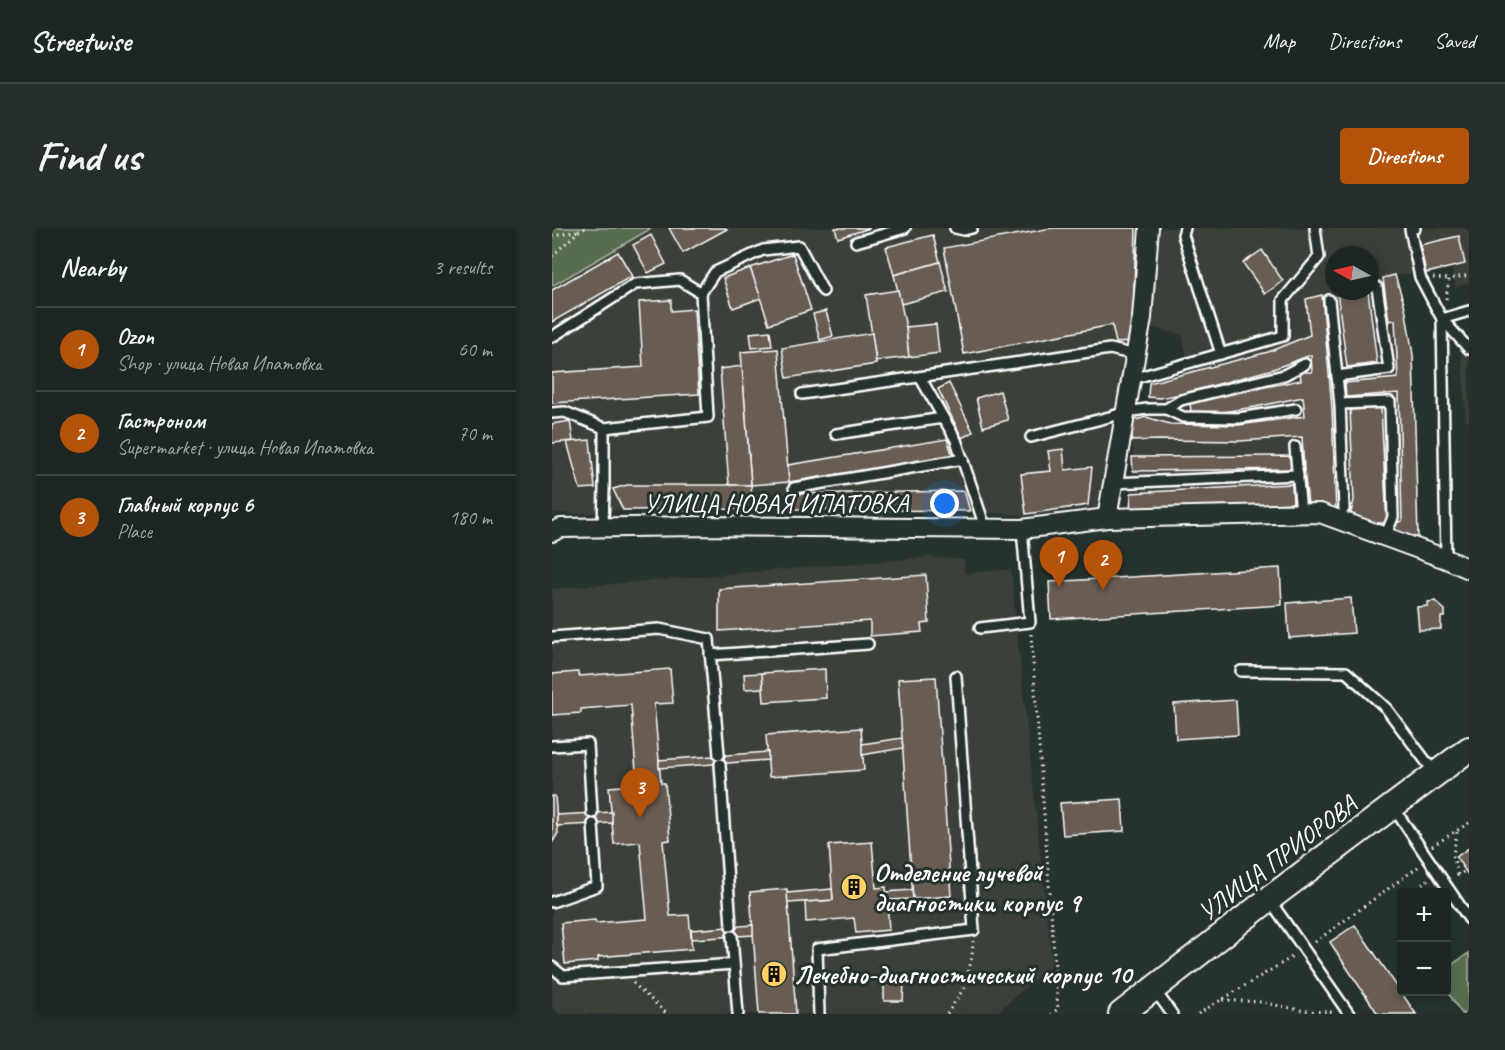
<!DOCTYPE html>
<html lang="en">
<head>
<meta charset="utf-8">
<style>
	body { margin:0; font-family:Caveat,sans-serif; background:#252e2a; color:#f1f3f6 }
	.controls { position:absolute; right:18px; bottom:18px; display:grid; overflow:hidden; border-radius:6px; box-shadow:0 3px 9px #0003 }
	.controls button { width:54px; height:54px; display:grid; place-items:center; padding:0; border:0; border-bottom:2px solid #3a4340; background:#1c2622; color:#f1f3f6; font:30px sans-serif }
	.compass { position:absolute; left:773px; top:18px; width:54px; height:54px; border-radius:50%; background:#1c2622; box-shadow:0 3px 9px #0003; rotate:278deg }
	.you { position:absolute; left:393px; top:276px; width:21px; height:21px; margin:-15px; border:4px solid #fff; border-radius:50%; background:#1a73e8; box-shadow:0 0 0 9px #1a73e833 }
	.badge { display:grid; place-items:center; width:39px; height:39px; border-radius:50%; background:#b45309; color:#fff; font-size:20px; font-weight:700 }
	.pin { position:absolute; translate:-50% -50px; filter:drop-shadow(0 2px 3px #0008) }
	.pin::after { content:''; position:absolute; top:32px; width:21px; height:18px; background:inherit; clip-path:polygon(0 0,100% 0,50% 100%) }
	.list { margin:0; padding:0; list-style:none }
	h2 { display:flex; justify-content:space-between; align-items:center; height:78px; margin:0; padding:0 24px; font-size:26px }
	h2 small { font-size:20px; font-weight:400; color:#a0a5a5 }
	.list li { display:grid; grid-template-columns:39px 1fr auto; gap:18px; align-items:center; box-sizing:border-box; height:84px; padding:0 24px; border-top:2px solid #3a4340 }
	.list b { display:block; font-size:22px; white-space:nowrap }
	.list p { margin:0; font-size:20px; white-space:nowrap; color:#a0a5a5 }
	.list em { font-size:20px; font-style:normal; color:#a0a5a5 }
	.map { position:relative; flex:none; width:917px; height:786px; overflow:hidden; border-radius:6px }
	header { display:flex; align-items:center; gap:36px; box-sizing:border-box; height:84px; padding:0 30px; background:#1c2622; border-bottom:2px solid #3a4340 }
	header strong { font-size:28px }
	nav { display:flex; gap:33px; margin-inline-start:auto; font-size:21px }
	.intro { display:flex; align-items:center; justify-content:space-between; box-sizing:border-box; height:144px; padding:0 36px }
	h1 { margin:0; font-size:42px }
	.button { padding:15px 27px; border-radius:6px; background:#b45309; color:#fff; font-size:21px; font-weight:700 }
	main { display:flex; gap:36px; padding:0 36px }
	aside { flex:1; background:#1c2622; border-radius:6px; box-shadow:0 3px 9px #0003 }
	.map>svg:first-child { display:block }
	.built { fill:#3a3f38; fill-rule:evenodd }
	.green { fill:#586c50; stroke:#acb6a8; stroke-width:1.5 }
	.building { fill:#675c53; stroke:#fff; stroke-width:1.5 }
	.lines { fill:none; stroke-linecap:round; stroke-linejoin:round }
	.service-casing { stroke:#fff; stroke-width:14 }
	.minor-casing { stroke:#fff; stroke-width:22 }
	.tertiary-casing { stroke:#fff; stroke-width:28 }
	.path { stroke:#fff; stroke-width:3; stroke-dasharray:1.5 4.5; stroke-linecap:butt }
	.service { stroke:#26332d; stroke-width:9 }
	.minor { stroke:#26332d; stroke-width:18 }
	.tertiary { stroke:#26332d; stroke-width:24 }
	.labels { text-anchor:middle; stroke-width:6; stroke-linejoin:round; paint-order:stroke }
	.street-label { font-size:26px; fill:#fff; stroke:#26332d }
	.poi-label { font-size:26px; font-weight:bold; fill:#fff; stroke:#26332d; text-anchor:start }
</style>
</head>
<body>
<header>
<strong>Streetwise</strong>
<nav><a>Map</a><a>Directions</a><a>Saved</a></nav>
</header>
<div class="intro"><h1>Find us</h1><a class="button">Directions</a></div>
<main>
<aside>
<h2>Nearby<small>3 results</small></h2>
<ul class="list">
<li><span class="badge">1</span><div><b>Ozon</b><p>Shop · улица Новая Ипатовка</p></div><em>60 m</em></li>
<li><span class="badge">2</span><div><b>Гастроном</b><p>Supermarket · улица Новая Ипатовка</p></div><em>70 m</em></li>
<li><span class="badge">3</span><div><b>Главный корпус 6</b><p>Place</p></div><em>180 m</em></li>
</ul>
</aside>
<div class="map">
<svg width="917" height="786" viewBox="0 0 917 786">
	<rect width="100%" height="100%" fill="#26332d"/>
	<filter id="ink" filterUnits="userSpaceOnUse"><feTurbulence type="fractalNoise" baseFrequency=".0167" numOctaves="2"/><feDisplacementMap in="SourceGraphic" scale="12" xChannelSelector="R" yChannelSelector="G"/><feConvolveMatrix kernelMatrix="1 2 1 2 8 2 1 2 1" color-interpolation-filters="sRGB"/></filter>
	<g filter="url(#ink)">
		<g class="built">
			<path d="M0,0h584l-6,114 -31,165 -70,9 -59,-5 -217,-2 -130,1 -44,4 -27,-1z"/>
			<path d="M609,0h308v55l-13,4 -5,-18 -25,6v-2l-31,2 10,32 8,48 5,182 -7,2 -103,-35 -15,-1 -163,10 3,-42 -1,-50 14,-4 3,-34 42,-10 -9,-38 -32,-8zM782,27h36v36h-36z"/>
			<path d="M917,116v77h-3l-5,-73z"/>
			<path d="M379,329l33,3v14l47,-5 5,55 36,340 -57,50h-435l-8,-7v-418z"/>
		</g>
		<g class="green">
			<path d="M0,0h100l-100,58z"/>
			<path d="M917,725v61h-7l-15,-23v-23z"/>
		</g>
		<g class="building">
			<path d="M117,0h57l1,1 -44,24z"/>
			<path d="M283,0h35l-32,10z"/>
			<path d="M500,0h84l-3,93 -3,21 -14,1 -4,-18 -148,29 -20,-106z"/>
			<path d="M99,7l15,29 -18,9 -15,-28z"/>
			<path d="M381,7l7,27 -46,13 -8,-28z"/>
			<path d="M907,8l6,28 -39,9 -6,-28z"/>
			<path d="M710,22l21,31 -18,13 -22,-31z"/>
			<path d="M66,24l14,24 -80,46v-32z"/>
			<path d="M241,26l18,56 -42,14 -19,-56z"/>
			<path d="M388,34l8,30 -47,12 -7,-29z"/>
			<path d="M198,40l11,30 -28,10 -10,-30z"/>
			<path d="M843,47l10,32 8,48 5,182 -7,2 -17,-6 1,-10 7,-2 -3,-128 -53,4 -1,-14 53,-5 -3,-58 -6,1 -6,-43z"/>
			<path d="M346,62l8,37 3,30 -33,4 -10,-66z"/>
			<path d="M785,63h31l9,72 -30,4z"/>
			<path d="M770,67l10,113 4,105 -28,-9 -4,-35 -2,-32 -63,4 -81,-1 -26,1v-20l14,-4 24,7 69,1 66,-9 -2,-19 -48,10 -46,7 -3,-2h-15l-1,-10 111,-22 -1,-8h12l-1,-17 -38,14 -87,24 -26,5 -12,-1 1,-14 119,-31 42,-17 -4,-36z"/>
			<path d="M119,72v11l23,-2 5,85 -147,9v-30l91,-6 -4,-65z"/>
			<path d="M274,83l7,25 -13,4 -7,-26z"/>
			<path d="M384,96l3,29 -30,4 -3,-30z"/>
			<path d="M218,103l2,15 -20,2 -2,-15z"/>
			<path d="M320,105l4,31 -89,14 -5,-30z"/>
			<path d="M226,121l11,133 -38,3 -10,-133z"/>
			<path d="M190,138l9,119h-22l-9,-116z"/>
			<path d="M397,155l24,49 -11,6 -24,-49z"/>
			<path d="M448,163l8,29 -25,7 -7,-29z"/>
			<path d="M829,180l6,115h-21l-16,-6 4,-17 -4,-90z"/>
			<path d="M18,193l3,20 -21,2v-19z"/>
			<path d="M395,211l6,17 -164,26 -1,-17z"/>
			<path d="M38,212l5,48 -15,1 -13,-47z"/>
			<path d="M511,221l2,21 27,-3 -4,38 -62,9 -5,-40 30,-3 -3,-20z"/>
			<path d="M739,228l1,13 -159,2 -1,-14z"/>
			<path d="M740,256l1,19 -163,10 1,-20z"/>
			<path d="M75,257h124l2,24 -130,1 -10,-21z"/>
			<path d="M412,263l6,20 -178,-2 -1,-15z"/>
			<path d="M200,267h17l1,14h-17z"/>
			<path d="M728,340l2,37 -231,14 -2,-37z"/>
			<path d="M374,347l3,48 -8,1 1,8 -52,4v-15l-151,10v-42z"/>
			<path d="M799,370l3,35 -65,5 -2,-35z"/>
			<path d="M883,373l10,9v7h-4v12l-22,1 -2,-23 11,-1v-4z"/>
			<path d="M118,441l3,34 -19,1 7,79h4l5,57 -7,1 7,75 19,-1 3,34 -94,8v4l-33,3 -4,-41 34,-3 1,3 51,-4 -7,-77 -26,2 -2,-21 -3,-36 28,-2 -6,-80 -50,4v4l-29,2v-41l26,-2 1,4z"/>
			<path d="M273,441l1,29 -62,4 -2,-29z"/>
			<path d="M210,445l1,15 -18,1 -1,-15z"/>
			<path d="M384,449l15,219 -38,3 -15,-220z"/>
			<path d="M684,472l2,35 -62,4 -2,-35z"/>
			<path d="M309,500l3,42 -95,7 -3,-42z"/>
			<path d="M350,510l1,10 -41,7v-11z"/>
			<path d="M216,524v8l-109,8v-8z"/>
			<path d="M0,568h3l3,37 -6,10z"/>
			<path d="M570,571l2,32 -61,4 -3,-32z"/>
			<path d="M60,584v11l-55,3v-11z"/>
			<path d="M320,614l4,46 10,-1 3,43 -33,3 -2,-15 -48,4 -1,-20 28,-2 -4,-55z"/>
			<path d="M917,620v28l-13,-19z"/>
			<path d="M235,661l9,125h-37l-9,-122z"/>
			<path d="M280,661l1,11 -45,3 -1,-10z"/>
			<path d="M360,662l1,9 -26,1 -1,-8z"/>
			<path d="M201,697v10l-61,4 -1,-9z"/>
			<path d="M803,697l61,89h-38l-39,-58 -9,-14z"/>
			<path d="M332,754l20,1 -1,18h-19z"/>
		</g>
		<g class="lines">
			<g class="service-casing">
				<g id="service">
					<path d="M403,0l9,2 8,-2"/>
					<path d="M633,0l-2,7 38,119"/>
					<path d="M863,0l-5,1 10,48 22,42 27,30"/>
					<path d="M304,14l49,-14"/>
					<path d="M149,65l14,-21 48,-22 36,-4 24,45"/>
					<path d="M777,72l11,104 4,105"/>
					<path d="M0,109l83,-53 45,-4 21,13 7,124 -104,11 -39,-16 -13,1"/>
					<path d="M785,148l52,-7 -12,-82"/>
					<path d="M368,149l36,63 30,90"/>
					<path d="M580,151l151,-43v-36l36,-43 -4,-29"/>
					<path d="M250,166l308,-45 26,6"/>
					<path d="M788,176l50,-2 3,115 -8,20"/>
					<path d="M614,181l15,-9 103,-25 21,-11"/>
					<path d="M284,206l107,-16"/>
					<path d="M479,209l82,-21 13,-4 21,-3h19l17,8 56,1 57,-9"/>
					<path d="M743,219l6,66"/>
					<path d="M561,255l185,-8"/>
					<path d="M242,260l169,-29"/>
					<path d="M51,300l1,-39v-61"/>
					<path d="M894,331l-4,-240 27,-8"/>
					<path d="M428,400l50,-6 -8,-93"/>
					<path d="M0,409l107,-8 50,10 10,116"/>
					<path d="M158,427l158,-11"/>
					<path d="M689,443l105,1 40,36 48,64"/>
					<path d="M0,518l36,-2 4,69"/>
					<path d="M168,536l11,162"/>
					<path d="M841,579l76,112"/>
					<path d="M717,671l80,115"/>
					<path d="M0,674l45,-16 -4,-62"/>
					<path d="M180,708l6,78"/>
					<path d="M0,739l11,9 171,-12"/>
					<path d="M602,761l18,25"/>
					<path d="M267,786l-2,-65 157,-19 -18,-254"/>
				</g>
			</g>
			<g class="minor-casing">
				<g id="minor">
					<path d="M555,290l35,-200 7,-90"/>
					<path d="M0,304l9,-4 137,-2 324,3 85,-11 213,-5 126,46 23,10"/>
				</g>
			</g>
			<g class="tertiary-casing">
				<path id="tertiary" d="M569,786l148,-115 200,-150"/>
			</g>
			<g class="path">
				<path d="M0,8l27,-5"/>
				<path d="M0,28l28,-26 6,-2"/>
				<path d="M881,50l16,1"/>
				<path d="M894,71l3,-20 20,-4"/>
				<path d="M479,406l27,375 -7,5"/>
				<path d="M905,604l-4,23 5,20"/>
				<path d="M880,618l37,-23"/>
				<path d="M905,648l8,-5"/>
				<path d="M870,656l7,-5"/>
				<path d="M763,714l103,-75"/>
				<path d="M81,755l34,31"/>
				<path d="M671,772l38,2 44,9 27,1"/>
				<path d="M395,786l17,-26 8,-31 1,-16"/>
				<path d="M646,786l96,-58"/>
			</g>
			<use href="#service" class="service"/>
			<use href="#minor" class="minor"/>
			<use href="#tertiary" class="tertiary"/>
		</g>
	</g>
	<defs>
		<g id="building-disc" transform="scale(1.35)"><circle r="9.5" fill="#ffd166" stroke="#26332d"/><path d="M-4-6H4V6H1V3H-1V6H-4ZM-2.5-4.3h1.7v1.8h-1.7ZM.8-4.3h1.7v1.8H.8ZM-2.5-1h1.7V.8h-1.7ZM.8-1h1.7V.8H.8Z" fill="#111"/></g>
	</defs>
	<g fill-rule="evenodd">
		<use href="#building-disc" x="302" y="659"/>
		<use href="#building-disc" x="222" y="746"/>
	</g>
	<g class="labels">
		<g class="street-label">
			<text x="224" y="284">УЛИЦА НОВАЯ ИПАТОВКА</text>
			<text transform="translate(725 630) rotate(-37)" y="9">УЛИЦА ПРИОРОВА</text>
		</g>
		<g class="poi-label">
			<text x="322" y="653">Отделение лучевой<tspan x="322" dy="30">диагностики корпус 9</tspan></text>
			<text x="242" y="755">Лечебно-диагностический корпус 10</text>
		</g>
	</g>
</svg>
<div class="controls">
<button>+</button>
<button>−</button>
</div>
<svg class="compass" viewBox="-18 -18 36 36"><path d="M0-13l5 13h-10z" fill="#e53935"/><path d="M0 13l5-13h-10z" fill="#a0a5a5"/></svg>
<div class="you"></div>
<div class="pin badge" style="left:507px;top:359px">1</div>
<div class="pin badge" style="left:551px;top:362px">2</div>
<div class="pin badge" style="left:88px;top:590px">3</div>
</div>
</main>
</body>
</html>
